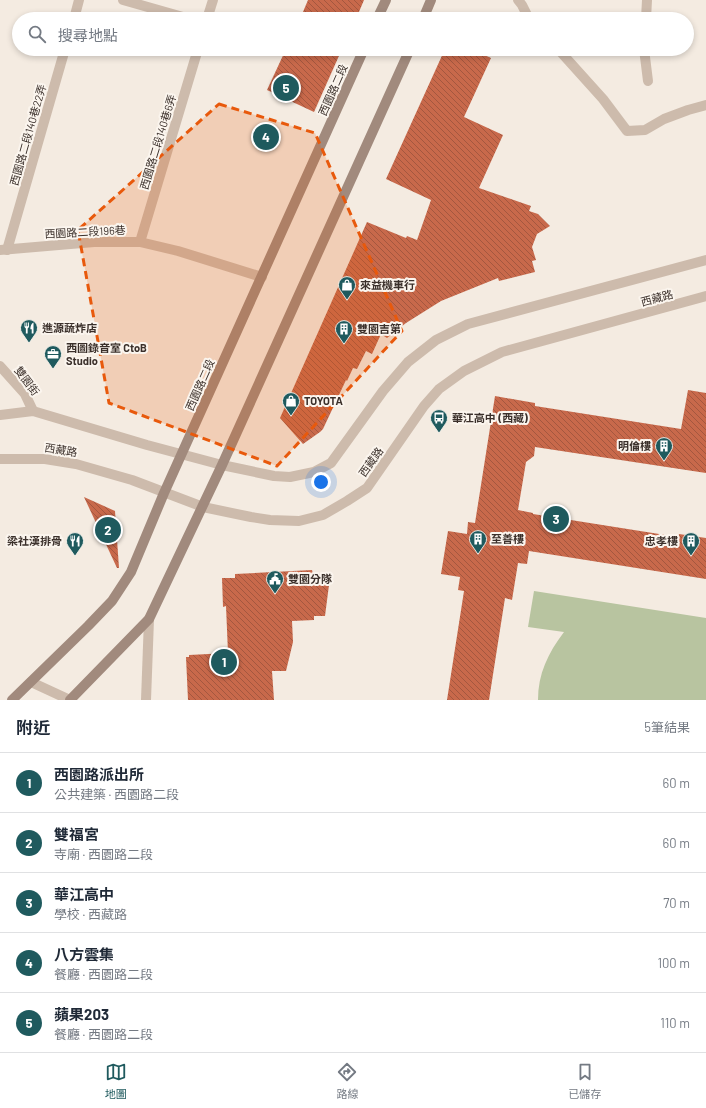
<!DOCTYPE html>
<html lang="zh-TW">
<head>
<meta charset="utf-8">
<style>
	body { margin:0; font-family:Barlow,"Noto Sans TC",sans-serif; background:#f2f2f3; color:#1f2937 }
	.you { position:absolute; left:321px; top:482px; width:14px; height:14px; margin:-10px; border:3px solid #fff; border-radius:50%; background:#1a73e8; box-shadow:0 0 0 6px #1a73e833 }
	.badge { display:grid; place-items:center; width:26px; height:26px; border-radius:50%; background:#1f5a5e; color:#fff; font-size:13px; font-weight:700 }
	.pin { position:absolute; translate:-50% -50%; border:2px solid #fff; box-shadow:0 1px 4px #0006 }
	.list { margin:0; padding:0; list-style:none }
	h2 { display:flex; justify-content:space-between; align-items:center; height:52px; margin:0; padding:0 16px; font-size:17px }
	h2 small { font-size:13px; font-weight:400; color:#747a83 }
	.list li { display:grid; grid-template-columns:26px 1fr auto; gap:12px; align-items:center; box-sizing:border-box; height:60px; padding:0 16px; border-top:1px solid #e0e1e3 }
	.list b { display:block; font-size:15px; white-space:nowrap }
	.list p { margin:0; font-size:13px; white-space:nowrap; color:#747a83 }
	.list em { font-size:13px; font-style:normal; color:#747a83 }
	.icon { flex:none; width:22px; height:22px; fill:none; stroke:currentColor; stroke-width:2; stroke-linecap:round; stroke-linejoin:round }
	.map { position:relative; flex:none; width:706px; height:700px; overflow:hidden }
	.search { position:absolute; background:#fff; box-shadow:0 2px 6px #0003; left:12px; right:12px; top:12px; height:44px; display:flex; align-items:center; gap:10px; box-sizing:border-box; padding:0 14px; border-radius:22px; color:#747a83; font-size:15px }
	.sheet { height:352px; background:#fff }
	nav { display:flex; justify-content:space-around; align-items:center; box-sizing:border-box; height:56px; border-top:1px solid #e0e1e3; background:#fff; font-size:11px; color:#747a83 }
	nav a { display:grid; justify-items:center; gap:2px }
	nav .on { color:#1f5a5e }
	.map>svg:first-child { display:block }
	.grass { fill:#b8c4a0 }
	.building { fill:url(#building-back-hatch) }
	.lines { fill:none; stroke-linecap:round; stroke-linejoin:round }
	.service { stroke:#cdbbac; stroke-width:10 }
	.minor { stroke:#cdbbac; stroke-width:10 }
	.tertiary { stroke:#cdbbac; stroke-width:10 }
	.secondary { stroke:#a18a7d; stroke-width:10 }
	.marked { fill:#e8590c; fill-opacity:0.2; stroke:#e8590c; stroke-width:3; stroke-dasharray:8 5; stroke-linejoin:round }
	.labels { text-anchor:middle; stroke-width:4; stroke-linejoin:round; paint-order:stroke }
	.street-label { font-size:11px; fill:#3b302b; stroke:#fbf5ee }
	.poi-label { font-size:11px; font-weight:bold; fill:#3b302b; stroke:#fbf5ee; text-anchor:start }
</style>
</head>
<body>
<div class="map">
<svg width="706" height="700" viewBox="0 0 706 700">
	<defs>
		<pattern id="building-back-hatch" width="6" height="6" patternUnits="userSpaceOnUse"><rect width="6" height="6" fill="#c8694b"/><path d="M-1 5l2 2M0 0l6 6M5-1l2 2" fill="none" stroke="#a4573f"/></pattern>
	</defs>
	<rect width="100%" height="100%" fill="#f4ebe1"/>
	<path class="grass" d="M534,591l172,27v82h-168c0,-26 10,-47 26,-68l-36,-5z"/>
	<g class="building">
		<path d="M308,0h56l-8,19h-56z"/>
		<path d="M286,49h56l-28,63 -47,-22z"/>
		<path d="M445,49h26l20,9 -27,59 39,18 -24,53 52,18 -2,5 9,3 12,12 -13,8 -5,13 4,13 -4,1 3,11 -36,9 -1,-3 -57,23 -35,22 -19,15 -6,-4 -9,20 -6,-3 -9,18 -4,-1 -6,13 -1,-1 -23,49 -3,3 -17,12 -23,-26 87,-196 39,16 1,-2 10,4 14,-40 -45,-21z"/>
		<path d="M688,390l18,3v80l-171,-26 -1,9 -8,6 -8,48 15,3v1l145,23 1,-3 27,4v41l-177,-28 -2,13 -9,-1 -6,37 -7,-2 -16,102h-42l17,-109 -6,-1 2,-13 -19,-3 7,-43 19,3 1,-12 7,1 20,-127 40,7v3l146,23z"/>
		<path d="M84,497l31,14 4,57h-2z"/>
		<path d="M312,570l1,4h13l1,11h2l-4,31h-11v4l-22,1 1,21 -7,29h-14l2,29h-86l-2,-43h3v-2l39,-2 -2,-47 -3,1 -1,-29h13v-4z"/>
	</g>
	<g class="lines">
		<g class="service">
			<path d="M123,0l67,19"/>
			<path d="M518,0l4,5 7,14"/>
			<path d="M74,19l5,-19"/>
			<path d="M207,19l6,-19"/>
			<path d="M646,19l1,-19"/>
			<path d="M558,49l45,50 24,32 18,-1 19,-11 24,-9 18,-5"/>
			<path d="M644,49l4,32"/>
			<path d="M140,242l58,-193"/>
			<path d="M0,250l94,-8h46l38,9 84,26"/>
			<path d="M7,250l58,-201"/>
		</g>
		<g class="minor">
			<path d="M0,366l25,28 8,17"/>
			<path d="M146,700l3,-81"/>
		</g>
		<g class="tertiary">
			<path d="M0,415l33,-4 114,34 75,20 52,11 16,1 24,-5 17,-9 52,-72 25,-29 28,-22 32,-16 238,-64"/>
			<path d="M0,459h45l31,5 56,16 71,27 48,10 19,3 29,1 24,-6 24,-14 20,-13 57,-82 15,-17 25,-18 38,-19 204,-56"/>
			<path d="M31,682l39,18"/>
		</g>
		<g class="secondary">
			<path d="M377,19l9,-19"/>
			<path d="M423,19l8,-19"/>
			<path d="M12,700l76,-74 24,-25 19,-29 33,-79 200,-444"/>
			<path d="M70,700l79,-81 73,-154 188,-416"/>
		</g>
	</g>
	<path class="marked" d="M219,104l96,29 87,198 -125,135 -168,-63 -31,-173z"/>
	<defs>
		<g id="shop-pin" transform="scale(0.9)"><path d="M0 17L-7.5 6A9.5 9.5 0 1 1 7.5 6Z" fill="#1f5a5e" stroke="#fbf5ee"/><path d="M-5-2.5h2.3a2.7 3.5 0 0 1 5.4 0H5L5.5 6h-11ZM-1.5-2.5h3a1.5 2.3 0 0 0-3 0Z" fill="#fff"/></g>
		<g id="restaurant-pin" transform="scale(0.9)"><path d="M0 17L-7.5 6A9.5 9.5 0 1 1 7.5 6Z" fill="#1f5a5e" stroke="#fbf5ee"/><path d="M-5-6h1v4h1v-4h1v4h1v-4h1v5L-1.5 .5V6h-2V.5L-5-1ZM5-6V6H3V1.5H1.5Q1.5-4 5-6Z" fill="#fff"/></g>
		<g id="building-pin" transform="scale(0.9)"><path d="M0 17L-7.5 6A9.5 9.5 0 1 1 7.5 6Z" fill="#1f5a5e" stroke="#fbf5ee"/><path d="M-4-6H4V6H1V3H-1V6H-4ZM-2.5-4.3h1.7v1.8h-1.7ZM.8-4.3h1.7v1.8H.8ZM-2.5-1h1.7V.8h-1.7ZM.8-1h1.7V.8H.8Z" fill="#fff"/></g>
		<g id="office-pin" transform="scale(0.9)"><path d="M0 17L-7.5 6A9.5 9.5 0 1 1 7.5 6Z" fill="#1f5a5e" stroke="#fbf5ee"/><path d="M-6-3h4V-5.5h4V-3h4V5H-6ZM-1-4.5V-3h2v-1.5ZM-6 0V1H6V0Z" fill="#fff"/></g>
		<g id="bus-pin" transform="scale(0.9)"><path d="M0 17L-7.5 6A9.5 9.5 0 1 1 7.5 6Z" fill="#1f5a5e" stroke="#fbf5ee"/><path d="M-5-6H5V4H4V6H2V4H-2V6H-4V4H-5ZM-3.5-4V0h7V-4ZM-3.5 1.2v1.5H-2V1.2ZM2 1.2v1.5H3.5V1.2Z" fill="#fff"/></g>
		<g id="civic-pin" transform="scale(0.9)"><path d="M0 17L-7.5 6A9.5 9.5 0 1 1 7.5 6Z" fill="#1f5a5e" stroke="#fbf5ee"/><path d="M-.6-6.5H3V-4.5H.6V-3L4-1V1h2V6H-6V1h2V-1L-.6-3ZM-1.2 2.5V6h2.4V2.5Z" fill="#fff"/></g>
	</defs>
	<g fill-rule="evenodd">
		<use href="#shop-pin" x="347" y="285"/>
		<use href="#restaurant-pin" x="29" y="328"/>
		<use href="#building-pin" x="344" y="329"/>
		<use href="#office-pin" x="53" y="354"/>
		<use href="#shop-pin" x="291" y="401"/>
		<use href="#bus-pin" x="439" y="418"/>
		<use href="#building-pin" x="664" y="446"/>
		<use href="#building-pin" x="478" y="539"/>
		<use href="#restaurant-pin" x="75" y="541"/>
		<use href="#building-pin" x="691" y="541"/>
		<use href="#civic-pin" x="275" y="579"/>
	</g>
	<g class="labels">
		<g class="street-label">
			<text transform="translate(333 90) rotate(-66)" y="4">西園路二段</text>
			<text transform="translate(28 135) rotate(-74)" y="4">西園路二段140巷22弄</text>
			<text transform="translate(158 142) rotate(-73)" y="4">西園路二段140巷6弄</text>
			<text transform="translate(85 232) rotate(-3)" y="4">西園路二段196巷</text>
			<text transform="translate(657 298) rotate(-15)" y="4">西藏路</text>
			<text transform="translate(27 381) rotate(53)" y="4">雙園街</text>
			<text transform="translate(200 385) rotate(-66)" y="4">西園路二段</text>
			<text transform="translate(61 450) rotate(9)" y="4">西藏路</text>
			<text transform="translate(371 462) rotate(-55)" y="4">西藏路</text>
		</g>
		<g class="poi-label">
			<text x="360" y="289">來益機車行</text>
			<text x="42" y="332">進源蔬炸店</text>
			<text x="357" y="333">雙園吉第</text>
			<text x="66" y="352">西圖錄音室 CtoB<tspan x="66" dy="13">Studio</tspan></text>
			<text x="304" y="405">TOYOTA</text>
			<text x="452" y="422">華江高中 (西藏)</text>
			<text x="651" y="450" text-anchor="end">明倫樓</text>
			<text x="491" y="543">至善樓</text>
			<text x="62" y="545" text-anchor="end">梁社漢排骨</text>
			<text x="678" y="545" text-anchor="end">忠孝樓</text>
			<text x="288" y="583">雙園分隊</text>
		</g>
	</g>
</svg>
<div class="you"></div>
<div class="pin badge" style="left:224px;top:662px">1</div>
<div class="pin badge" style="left:108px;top:530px">2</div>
<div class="pin badge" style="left:556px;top:519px">3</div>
<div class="pin badge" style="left:266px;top:137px">4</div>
<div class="pin badge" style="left:286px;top:88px">5</div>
<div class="search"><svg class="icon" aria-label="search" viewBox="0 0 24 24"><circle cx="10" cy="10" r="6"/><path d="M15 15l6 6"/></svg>搜尋地點</div>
</div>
<section class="sheet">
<h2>附近<small>5筆結果</small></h2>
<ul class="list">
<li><span class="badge">1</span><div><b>西園路派出所</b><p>公共建築 · 西園路二段</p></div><em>60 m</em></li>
<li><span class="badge">2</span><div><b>雙福宮</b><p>寺廟 · 西園路二段</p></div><em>60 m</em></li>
<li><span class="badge">3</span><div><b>華江高中</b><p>學校 · 西藏路</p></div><em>70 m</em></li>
<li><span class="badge">4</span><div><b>八方雲集</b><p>餐廳 · 西園路二段</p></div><em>100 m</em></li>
<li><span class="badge">5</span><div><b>蘋果203</b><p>餐廳 · 西園路二段</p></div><em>110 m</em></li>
</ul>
</section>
<nav>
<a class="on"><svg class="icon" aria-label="map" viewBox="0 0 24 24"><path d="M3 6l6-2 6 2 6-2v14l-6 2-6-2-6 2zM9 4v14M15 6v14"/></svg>地圖</a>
<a><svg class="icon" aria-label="directions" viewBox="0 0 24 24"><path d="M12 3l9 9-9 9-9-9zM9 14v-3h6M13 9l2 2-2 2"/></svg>路線</a>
<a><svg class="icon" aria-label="saved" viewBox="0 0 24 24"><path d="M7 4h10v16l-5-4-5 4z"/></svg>已儲存</a>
</nav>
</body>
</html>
